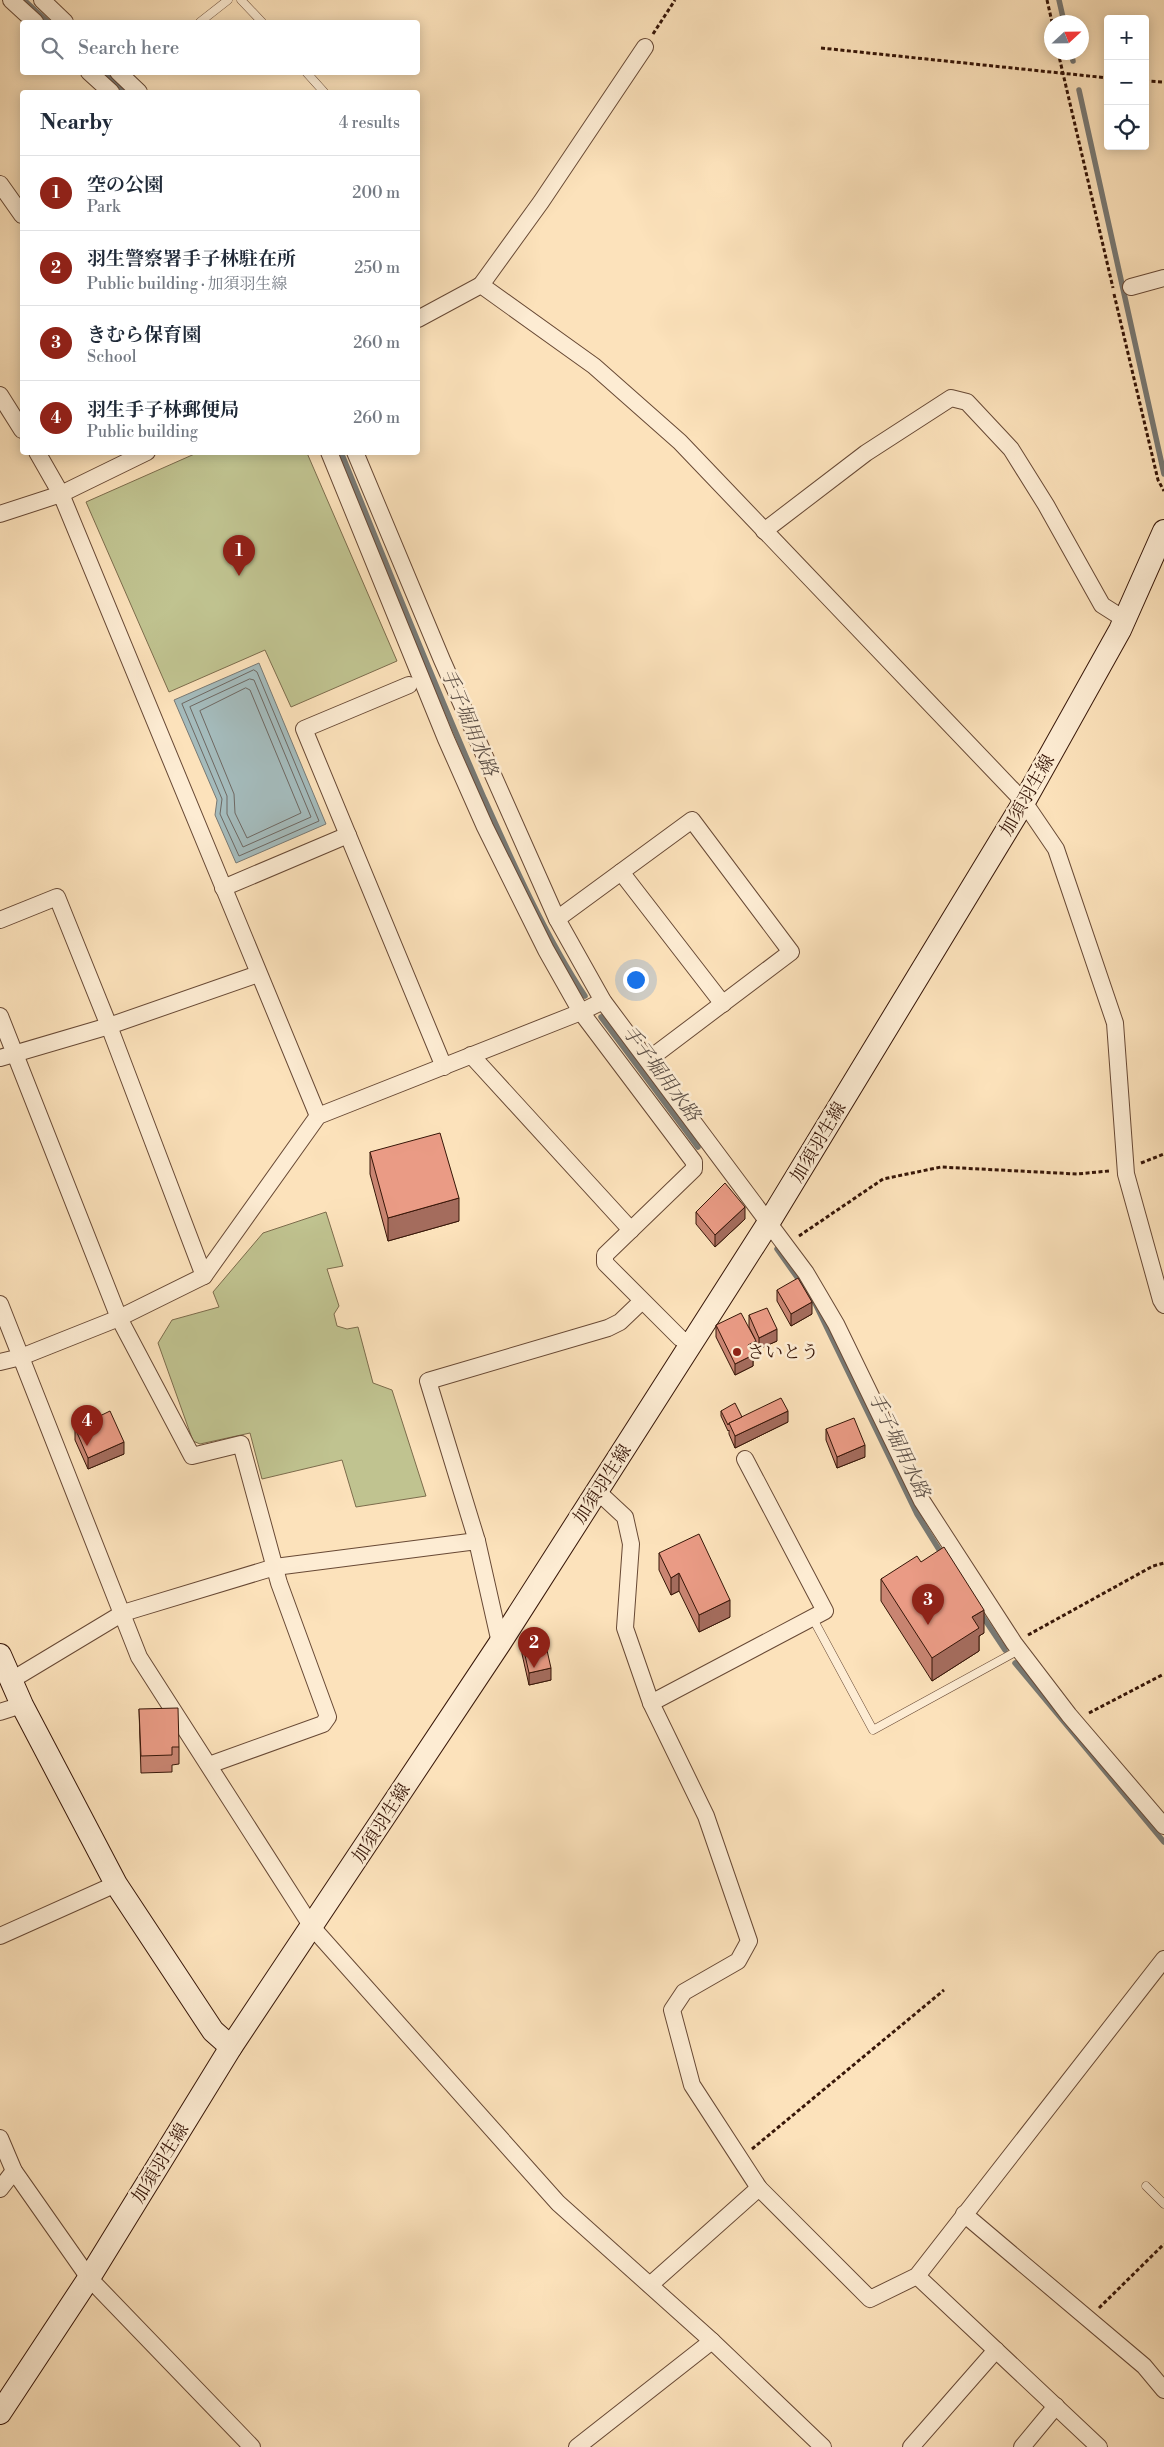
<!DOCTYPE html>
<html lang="en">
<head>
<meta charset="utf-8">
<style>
	body { margin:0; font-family:"Libre Bodoni","Noto Serif JP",serif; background:#f2f2f3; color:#1f2937 }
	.controls { position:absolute; right:15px; top:15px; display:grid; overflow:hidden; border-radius:5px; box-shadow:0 2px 12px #0003 }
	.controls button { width:45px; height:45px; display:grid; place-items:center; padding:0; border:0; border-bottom:1px solid #e0e1e3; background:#fff; color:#1f2937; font:25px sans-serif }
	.compass { position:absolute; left:1044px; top:15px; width:45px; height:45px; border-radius:50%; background:#fff; box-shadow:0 2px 12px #0003; rotate:68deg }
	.you { position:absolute; left:635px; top:979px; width:18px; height:18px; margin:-12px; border:4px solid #fff; border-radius:50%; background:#1a73e8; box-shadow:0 0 0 8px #1a73e833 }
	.badge { display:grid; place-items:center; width:32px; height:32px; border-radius:50%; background:#8f2418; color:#fff; font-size:16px; font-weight:700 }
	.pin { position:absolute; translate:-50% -41px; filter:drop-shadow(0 1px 2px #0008) }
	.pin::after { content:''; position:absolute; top:26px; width:18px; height:15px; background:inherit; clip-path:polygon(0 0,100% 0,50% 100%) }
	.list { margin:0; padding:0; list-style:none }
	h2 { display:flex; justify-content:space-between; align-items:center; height:65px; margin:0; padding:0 20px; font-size:21px }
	h2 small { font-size:16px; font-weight:400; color:#747a83 }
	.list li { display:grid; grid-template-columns:32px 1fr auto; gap:15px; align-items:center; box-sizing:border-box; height:75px; padding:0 20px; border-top:1px solid #e0e1e3 }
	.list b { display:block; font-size:19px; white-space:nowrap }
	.list p { margin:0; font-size:16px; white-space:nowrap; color:#747a83 }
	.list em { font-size:16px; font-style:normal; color:#747a83 }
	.icon { flex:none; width:28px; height:28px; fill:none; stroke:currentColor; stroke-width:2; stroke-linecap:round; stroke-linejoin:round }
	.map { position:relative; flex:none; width:1164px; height:2447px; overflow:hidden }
	.search { position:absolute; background:#fff; box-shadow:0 2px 12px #0003; left:20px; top:20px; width:400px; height:55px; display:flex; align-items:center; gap:12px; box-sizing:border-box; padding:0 18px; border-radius:5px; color:#747a83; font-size:19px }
	.panel { position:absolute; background:#fff; box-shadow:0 2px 12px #0003; left:20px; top:90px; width:400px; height:365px; border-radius:5px }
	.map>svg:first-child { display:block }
	.green { fill:#c0c390; stroke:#7c6c4c }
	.water { fill:#a4bbbc; stroke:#787974 }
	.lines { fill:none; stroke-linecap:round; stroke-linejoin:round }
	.shore { stroke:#6e6862; stroke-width:1 }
	.stream { stroke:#787974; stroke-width:5.5 }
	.lane-casing { stroke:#684935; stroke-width:9 }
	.street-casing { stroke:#684935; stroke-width:18 }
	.secondary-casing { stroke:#371608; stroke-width:24 }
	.path { stroke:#371608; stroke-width:3; stroke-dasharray:4 2.5; stroke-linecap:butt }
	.lane { stroke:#fdecd3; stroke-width:8 }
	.street { stroke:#fdecd3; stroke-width:16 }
	.secondary { stroke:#fdecd3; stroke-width:22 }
	.wall { fill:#c98572; stroke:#371608 }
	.shaded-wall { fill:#a46c5d; stroke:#371608 }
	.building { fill:#ea9b85; stroke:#371608 }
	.poi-dot { fill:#8f2418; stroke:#fdecd3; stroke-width:2 }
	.labels { text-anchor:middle; stroke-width:5; stroke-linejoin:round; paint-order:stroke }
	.street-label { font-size:18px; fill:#371608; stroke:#fdecd3 }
	.poi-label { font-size:18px; fill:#371608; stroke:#fdecd3; text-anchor:start }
	.water-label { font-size:19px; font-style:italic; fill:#5d5047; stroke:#fdecd3 }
</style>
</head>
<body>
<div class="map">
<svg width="1164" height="2447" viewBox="0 0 1164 2447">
	<rect width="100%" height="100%" fill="#fce2bb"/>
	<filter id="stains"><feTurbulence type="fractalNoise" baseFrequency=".004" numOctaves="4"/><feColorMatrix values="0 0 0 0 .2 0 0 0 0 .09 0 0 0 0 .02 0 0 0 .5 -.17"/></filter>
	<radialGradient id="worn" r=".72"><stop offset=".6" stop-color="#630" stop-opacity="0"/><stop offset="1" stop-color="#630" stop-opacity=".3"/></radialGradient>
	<g class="green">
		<path d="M199,452l108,1 90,208 -106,46 -26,-57 -96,42 -83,-190z"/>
		<path d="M326,1212l17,54 -16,3 12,37 -5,8 3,12 10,3 11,-2 15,56 19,7 34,106 -70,11 -14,-47 -80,19 -12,-46 -50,11 -7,-3 -35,-98 14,-23 47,-13 -6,-15 50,-59z"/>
	</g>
	<path class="water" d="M259,663l67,161 -90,39 -21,-48 2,-15 -43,-100z"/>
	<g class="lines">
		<g class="shore">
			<path d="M254,670l3,2 62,149 -80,35 -19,-42 2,-15 -40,-95z"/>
			<path d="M250,679l4,1 57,137 -68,30 -16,-33v-18l-37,-89z"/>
			<path d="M246,688l4,2 51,123 -54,25 -12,-25 -1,-19 -34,-83z"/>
		</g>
		<g class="stream">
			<path d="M24,0l24,22"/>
			<path d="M1059,0l5,22"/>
			<path d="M1071,52l2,9"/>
			<path d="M102,72l22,20"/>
			<path d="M1079,90l85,384"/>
			<path d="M341,452c47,116 93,232 143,346 29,65 62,139 101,198"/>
			<path d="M601,1017l97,130"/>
			<path d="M777,1249l37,52 103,213 26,42"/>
			<path d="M981,1614l24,36"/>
			<path d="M1015,1663l149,179"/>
		</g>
		<g class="lane-casing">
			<g id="lane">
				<path d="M241,0l21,22"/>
				<path d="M200,22l28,-22"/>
				<path d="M306,72l18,20"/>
				<path d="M812,1617l61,113 146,-80"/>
				<path d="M1146,2186l18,18"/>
			</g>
		</g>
		<g class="street-casing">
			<g id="street">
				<path d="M11,0l24,22"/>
				<path d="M42,0l23,22"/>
				<path d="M89,72l22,20"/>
				<path d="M118,72l21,20"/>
				<path d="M0,184l22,31"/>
				<path d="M481,285l60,-83 104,-155"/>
				<path d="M1131,287l33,-9"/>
				<path d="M418,319l63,-34 113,81 86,76 344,360 32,47 59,174 11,151 35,126 3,5"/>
				<path d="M0,395l22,35"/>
				<path d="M37,452l24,42 86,-42"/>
				<path d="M329,452l117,287 39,88 61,123 35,62 113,150v7l-89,86v8l75,75 11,6"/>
				<path d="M355,452l87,208 115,259 46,82 203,272 30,51 86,177 92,142 55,72 95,111"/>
				<path d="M0,514l61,-20 257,622"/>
				<path d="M764,531l102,-78 85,-55 16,4 44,47 35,56 56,100 22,14"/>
				<path d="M409,685l-105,44 140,338"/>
				<path d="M621,872l102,132"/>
				<path d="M223,888l125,-53"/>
				<path d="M557,919l135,-99 99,132 -143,108"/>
				<path d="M0,920l57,-23 52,129 95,250"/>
				<path d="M0,1016l119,302 73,138 49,-12 38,139 49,134 -5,7 -114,41"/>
				<path d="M471,1055l160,175"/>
				<path d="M0,1058l109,-32 149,-52"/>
				<path d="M0,1304l139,353 173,270 246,276 154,138 111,106"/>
				<path d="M0,1362l21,-5 98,-39 85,-42 114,-160 263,-104 22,-11"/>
				<path d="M597,1491l28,26 6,27 -6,84 26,75 55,113 43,125 -11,20 -54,31 -12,18 20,75 67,103"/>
				<path d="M477,1541l-49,-160 180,-53 12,-6 22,-21"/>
				<path d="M10,1681l113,-68 152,-46 202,-26 23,102"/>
				<path d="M651,1703l174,-92 -80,-152"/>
				<path d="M0,1712l22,-7"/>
				<path d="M0,1936l116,-52"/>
				<path d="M0,2138l14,33 75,107 163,169"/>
				<path d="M0,2189l14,-18"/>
				<path d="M964,2214l180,152 20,24"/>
				<path d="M917,2276l182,171"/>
				<path d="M650,2285l109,-97 111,111 47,-23 247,-317"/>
				<path d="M577,2447l135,-106"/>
				<path d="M911,2447l85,-97"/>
				<path d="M1022,2447l34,-41"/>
			</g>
		</g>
		<g class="secondary-casing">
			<g id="secondary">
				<path d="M0,1655l22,50 94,179 97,147 18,16"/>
				<path d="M0,2413l89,-135 142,-231 269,-404 269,-421 255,-420 96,-172 44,-99"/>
			</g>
		</g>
		<g class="path">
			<path d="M1047,0l5,22"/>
			<path d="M653,34l22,-34"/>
			<path d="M821,48l287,30"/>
			<path d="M1058,52l55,236"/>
			<path d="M1145,81l19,1"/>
			<path d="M1114,294l44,186 6,11"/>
			<path d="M1141,1163l23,-9"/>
			<path d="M799,1236l84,-57 58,-12 136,7 32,-3"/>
			<path d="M1028,1635l125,-69 11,-3"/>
			<path d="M1089,1713l75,-39"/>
			<path d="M752,2149l192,-159"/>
			<path d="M1099,2308l65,-64"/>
		</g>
		<use href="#lane" class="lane"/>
		<use href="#street" class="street"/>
		<use href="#secondary" class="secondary"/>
	</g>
	<g class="wall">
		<path d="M370,1152l89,69 -71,20 -18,-67z"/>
		<path d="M696,1212l49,7 -30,28 -19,-23z"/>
		<path d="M777,1290l35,24 -21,12 -14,-25z"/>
		<path d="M749,1315l28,26 -18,8 -3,-7v11l-3,1v12l-18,9 -19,-38v-12l39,14 -6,-12z"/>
		<path d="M721,1411l21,6 46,5 -53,26 -6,-14v-4l-1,1 -7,-15z"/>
		<path d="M75,1428l49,26 -36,15 -13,-29z"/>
		<path d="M826,1429l39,28 -28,11 -11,-28z"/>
		<path d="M659,1553l71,64 -31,15 -20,-41 -8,4 -12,-25z"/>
		<path d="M921,1562l63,71 -5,3v15l-47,30 -51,-80v-22z"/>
		<path d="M522,1642l29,38 -22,5 -7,-31z"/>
		<path d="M139,1709l40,38v17l-7,1v7l-31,1z"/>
	</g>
	<g class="shaded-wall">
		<path d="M459,1198v23l-71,20v-23z"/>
		<path d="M745,1207v12l-30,28v-12z"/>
		<path d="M812,1302v12l-21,12v-12z"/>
		<path d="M777,1329v12l-18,8v-11z"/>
		<path d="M756,1341v12l-8,4v-12z"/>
		<path d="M753,1355v11l-18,9v-11z"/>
		<path d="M788,1411v11l-53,26v-12z"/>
		<path d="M124,1442v12l-36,15v-11z"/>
		<path d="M865,1445v12l-28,11v-11z"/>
		<path d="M679,1573v18l-8,4v-17z"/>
		<path d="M730,1600v17l-31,15v-17z"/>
		<path d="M984,1610v23l-5,3v15l-47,30v-23l40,-41z"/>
		<path d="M551,1668v12l-22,5v-12z"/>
	</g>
	<g class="building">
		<path d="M440,1133l19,65 -71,20 -18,-66z"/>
		<path d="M725,1183l20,24 -30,28 -19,-23z"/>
		<path d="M798,1278l14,24 -21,12 -14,-24z"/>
		<path d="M767,1308l10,21 -18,9 -10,-23z"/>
		<path d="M741,1313l15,28 -8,4 5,10 -18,9 -19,-39z"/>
		<path d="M781,1398l7,13 -53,25 -6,-13z"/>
		<path d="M735,1403l7,14 -13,6 -1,2 -7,-14z"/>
		<path d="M110,1411l14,31 -36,16 -13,-30z"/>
		<path d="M854,1418l11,27 -28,12 -11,-28z"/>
		<path d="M699,1534l31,66 -31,15 -20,-42 -8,5 -12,-25z"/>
		<path d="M944,1547l40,63 -12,7 7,11 -47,30 -51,-79 36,-23 4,6z"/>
		<path d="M544,1637l7,31 -22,5 -7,-31z"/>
		<path d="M178,1708l1,39h-7v8l-31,1 -2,-47z"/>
	</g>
	<circle class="poi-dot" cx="737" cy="1352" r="5"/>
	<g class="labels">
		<g class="street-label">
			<text transform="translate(1027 795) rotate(-60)" y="6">加須羽生線</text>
			<text transform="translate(818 1142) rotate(-59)" y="6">加須羽生線</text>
			<text transform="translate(602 1484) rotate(-57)" y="6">加須羽生線</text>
			<text transform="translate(381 1823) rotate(-57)" y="6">加須羽生線</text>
			<text transform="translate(160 2163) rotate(-58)" y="6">加須羽生線</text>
		</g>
		<g class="poi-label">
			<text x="747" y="1358">さいとう</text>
		</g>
		<g class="water-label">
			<text transform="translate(470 722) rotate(67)" y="7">手子堀用水路</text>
			<text transform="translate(662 1073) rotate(53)" y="7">手子堀用水路</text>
			<text transform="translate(900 1445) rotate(64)" y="7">手子堀用水路</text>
		</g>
	</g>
	<rect width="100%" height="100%" filter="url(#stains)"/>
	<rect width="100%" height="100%" fill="url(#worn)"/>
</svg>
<div class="controls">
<button>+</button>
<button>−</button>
<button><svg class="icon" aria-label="locate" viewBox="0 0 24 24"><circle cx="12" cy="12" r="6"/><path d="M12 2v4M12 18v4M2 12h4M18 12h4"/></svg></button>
</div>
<svg class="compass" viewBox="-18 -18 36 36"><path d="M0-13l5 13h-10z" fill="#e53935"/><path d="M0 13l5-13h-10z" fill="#747a83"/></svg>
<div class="you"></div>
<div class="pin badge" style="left:239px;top:576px">1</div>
<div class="pin badge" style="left:534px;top:1668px">2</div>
<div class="pin badge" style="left:928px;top:1625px">3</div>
<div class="pin badge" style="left:87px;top:1446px">4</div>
<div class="search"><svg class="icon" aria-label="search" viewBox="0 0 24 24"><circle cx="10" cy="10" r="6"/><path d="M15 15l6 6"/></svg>Search here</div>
<section class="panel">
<h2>Nearby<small>4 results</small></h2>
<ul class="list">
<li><span class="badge">1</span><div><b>空の公園</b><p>Park</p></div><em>200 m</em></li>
<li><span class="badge">2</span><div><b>羽生警察署手子林駐在所</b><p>Public building · 加須羽生線</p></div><em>250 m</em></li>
<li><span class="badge">3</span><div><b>きむら保育園</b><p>School</p></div><em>260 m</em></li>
<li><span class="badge">4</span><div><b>羽生手子林郵便局</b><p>Public building</p></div><em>260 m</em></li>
</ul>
</section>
</div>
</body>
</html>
